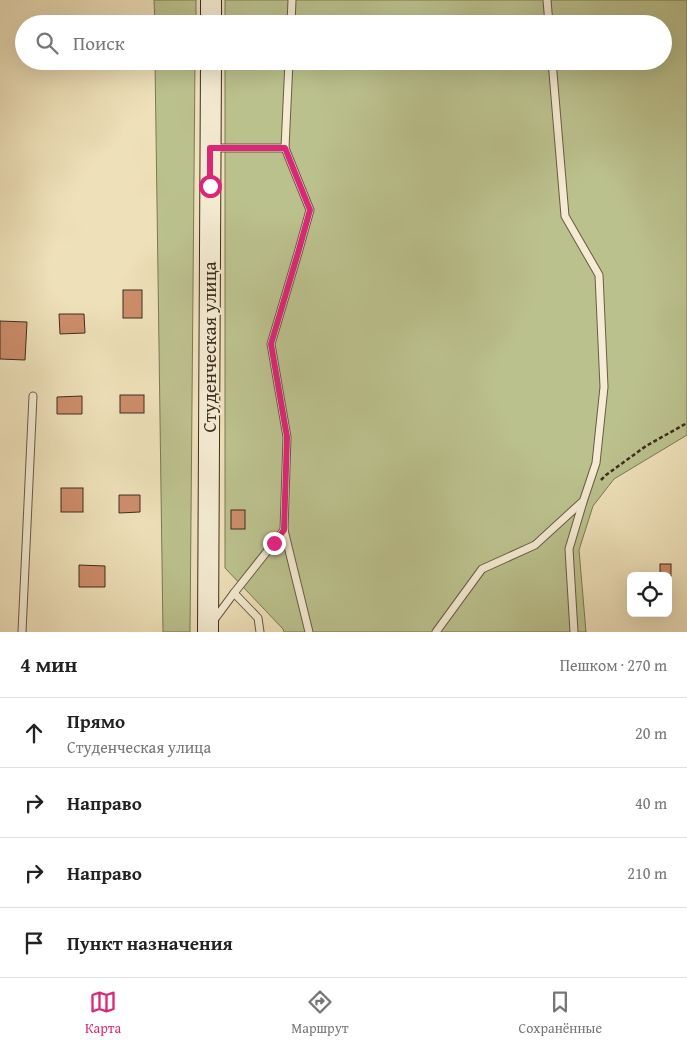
<!DOCTYPE html>
<html lang="ru">
<head>
<meta charset="utf-8">
<style>
	body { margin:0; font-family:"Gentium Book Plus",serif; background:#f2f2f2; color:#222 }
	.controls { position:absolute; right:15px; bottom:15px; display:grid; overflow:hidden; border-radius:8px; box-shadow:0 5px 20px #0002 }
	.controls button { width:45px; height:45px; display:grid; place-items:center; padding:0; border:0; border-bottom:1px solid #e0e0e0; background:#fff; color:#222; font:25px sans-serif }
	.stop { position:absolute; width:15px; height:15px; margin:-11px; border:4px solid #db2777; border-radius:50%; background:#fff }
	.stop.end { background:#db2777; border-color:#fff; box-shadow:0 1px 5px #0008 }
	.list { margin:0; padding:0; list-style:none }
	h2 { display:flex; justify-content:space-between; align-items:center; height:65px; margin:0; padding:0 20px; font-size:21px }
	h2 small { font-size:16px; font-weight:400; color:#767676 }
	.list li { display:grid; grid-template-columns:32px 1fr auto; gap:15px; align-items:center; box-sizing:border-box; height:70px; padding:0 20px; border-top:1px solid #e0e0e0 }
	.list b { display:block; font-size:19px; white-space:nowrap }
	.list p { margin:0; font-size:16px; white-space:nowrap; color:#767676 }
	.list em { font-size:16px; font-style:normal; color:#767676 }
	.icon { flex:none; width:28px; height:28px; fill:none; stroke:currentColor; stroke-width:2; stroke-linecap:round; stroke-linejoin:round }
	.map { position:relative; flex:none; width:687px; height:632px; overflow:hidden }
	.search { position:absolute; background:#fff; box-shadow:0 5px 20px #0002; left:15px; right:15px; top:15px; height:55px; display:flex; align-items:center; gap:12px; box-sizing:border-box; padding:0 18px; border-radius:28px; color:#767676; font-size:19px }
	.sheet { height:345px; background:#fff }
	nav { display:flex; justify-content:space-around; align-items:center; box-sizing:border-box; height:70px; border-top:1px solid #e0e0e0; background:#fff; font-size:14px; color:#767676 }
	nav a { display:grid; justify-items:center; gap:2px }
	nav .on { color:#db2777 }
	.map>svg:first-child { display:block }
	.green { fill:#bbc18d; stroke:#7c7856 }
	.building { fill:#cd8d6b; stroke:#3e2e20 }
	.lines { fill:none; stroke-linecap:round; stroke-linejoin:round }
	.service-casing { stroke:#6a5a46; stroke-width:9 }
	.secondary-casing { stroke:#3e2e20; stroke-width:22 }
	.path { stroke:#3e2e20; stroke-width:2.5; stroke-dasharray:4 2.5; stroke-linecap:butt }
	.service { stroke:#f4ebd2; stroke-width:7 }
	.secondary { stroke:#f4ebd2; stroke-width:20 }
	.route { stroke:#db2777; stroke-width:6 }
	.labels { text-anchor:middle; stroke-width:4; stroke-linejoin:round; paint-order:stroke }
	.street-label { font-size:19px; fill:#3e2e20; stroke:#f4ebd2 }
</style>
</head>
<body>
<div class="map">
<svg width="687" height="632" viewBox="0 0 687 632">
	<rect width="100%" height="100%" fill="#eee0b9"/>
	<filter id="stains"><feTurbulence type="fractalNoise" baseFrequency=".004" numOctaves="4"/><feColorMatrix values="0 0 0 0 .2 0 0 0 0 .09 0 0 0 0 .02 0 0 0 .5 -.17"/></filter>
	<radialGradient id="worn" r=".72"><stop offset=".6" stop-color="#630" stop-opacity="0"/><stop offset="1" stop-color="#630" stop-opacity=".3"/></radialGradient>
	<g class="green">
		<path d="M154,0h42v24h-41z"/>
		<path d="M225,0h462v435l-73,44 -21,27 -14,44 7,82h-302l-1,-3 -58,-61v-507h438v-37h-438z"/>
		<path d="M155,61h40l-5,571h-27z"/>
	</g>
	<g class="building">
		<rect x="123" y="290" width="19" height="28"/>
		<path d="M59,314h25l1,19 -25,1z"/>
		<path d="M0,321l27,1 -2,38 -25,-1z"/>
		<rect x="120" y="395" width="24" height="18"/>
		<path d="M82,396v18h-25v-17z"/>
		<rect x="61" y="488" width="22" height="24"/>
		<path d="M119,495h21v17l-21,1z"/>
		<rect x="231" y="510" width="14" height="19"/>
		<rect x="660" y="564" width="11" height="12"/>
		<path d="M79,565l26,1v21h-26z"/>
	</g>
	<g class="lines">
		<g class="service-casing">
			<g id="service">
				<path d="M547,0l2,24"/>
				<path d="M291,24l1,-24"/>
				<path d="M289,61l-4,87 25,62 -12,43 -27,91 16,93 -3,93 25,102"/>
				<path d="M552,61l13,155 34,59 5,112 -8,76 -13,39 -14,47 5,83"/>
				<path d="M213,148h72"/>
				<path d="M234,593l24,25 2,14"/>
				<path d="M214,620l20,-27 50,-63"/>
				<path d="M22,632l11,-236"/>
				<path d="M436,632l46,-63 53,-24 47,-43"/>
			</g>
		</g>
		<g class="secondary-casing">
			<g id="secondary">
				<path d="M211,0v24"/>
				<path d="M208,632l3,-571"/>
			</g>
		</g>
		<path class="path" d="M601,480l5,-5 40,-29 41,-23"/>
		<use href="#service" class="service"/>
		<use href="#secondary" class="secondary"/>
	</g>
	<g class="lines">
		<path class="route" d="M210,186v-38h75l25,62 -12,43 -27,91 16,93 -3,93 -10,13"/>
	</g>
	<g class="labels">
		<g class="street-label">
			<text transform="translate(209 347) rotate(-90)" y="7">Студенческая улица</text>
		</g>
	</g>
	<rect width="100%" height="100%" filter="url(#stains)"/>
	<rect width="100%" height="100%" fill="url(#worn)"/>
</svg>
<div class="controls">
<button><svg class="icon" aria-label="locate" viewBox="0 0 24 24"><circle cx="12" cy="12" r="6"/><path d="M12 2v4M12 18v4M2 12h4M18 12h4"/></svg></button>
</div>
<div class="stop" style="left:210px;top:186px"></div>
<div class="stop end" style="left:274px;top:543px"></div>
<div class="search"><svg class="icon" aria-label="search" viewBox="0 0 24 24"><circle cx="10" cy="10" r="6"/><path d="M15 15l6 6"/></svg>Поиск</div>
</div>
<section class="sheet">
<h2>4 мин<small>Пешком · 270 m</small></h2>
<ul class="list">
<li><svg class="icon" aria-label="ahead" viewBox="0 0 24 24"><path d="M12 20V5M6 11l6-6 6 6"/></svg><div><b>Прямо</b><p>Студенческая улица</p></div><em>20 m</em></li>
<li><svg class="icon" aria-label="right" viewBox="0 0 24 24"><path d="M7 20v-9h11M14 6l5 5-5 5"/></svg><div><b>Направо</b></div><em>40 m</em></li>
<li><svg class="icon" aria-label="right" viewBox="0 0 24 24"><path d="M7 20v-9h11M14 6l5 5-5 5"/></svg><div><b>Направо</b></div><em>210 m</em></li>
<li><svg class="icon" aria-label="arrive" viewBox="0 0 24 24"><path d="M6 21V4h12l-3 4 3 4H6"/></svg><div><b>Пункт назначения</b></div></li>
</ul>
</section>
<nav>
<a class="on"><svg class="icon" aria-label="map" viewBox="0 0 24 24"><path d="M3 6l6-2 6 2 6-2v14l-6 2-6-2-6 2zM9 4v14M15 6v14"/></svg>Карта</a>
<a><svg class="icon" aria-label="directions" viewBox="0 0 24 24"><path d="M12 3l9 9-9 9-9-9zM9 14v-3h6M13 9l2 2-2 2"/></svg>Маршрут</a>
<a><svg class="icon" aria-label="saved" viewBox="0 0 24 24"><path d="M7 4h10v16l-5-4-5 4z"/></svg>Сохранённые</a>
</nav>
</body>
</html>
